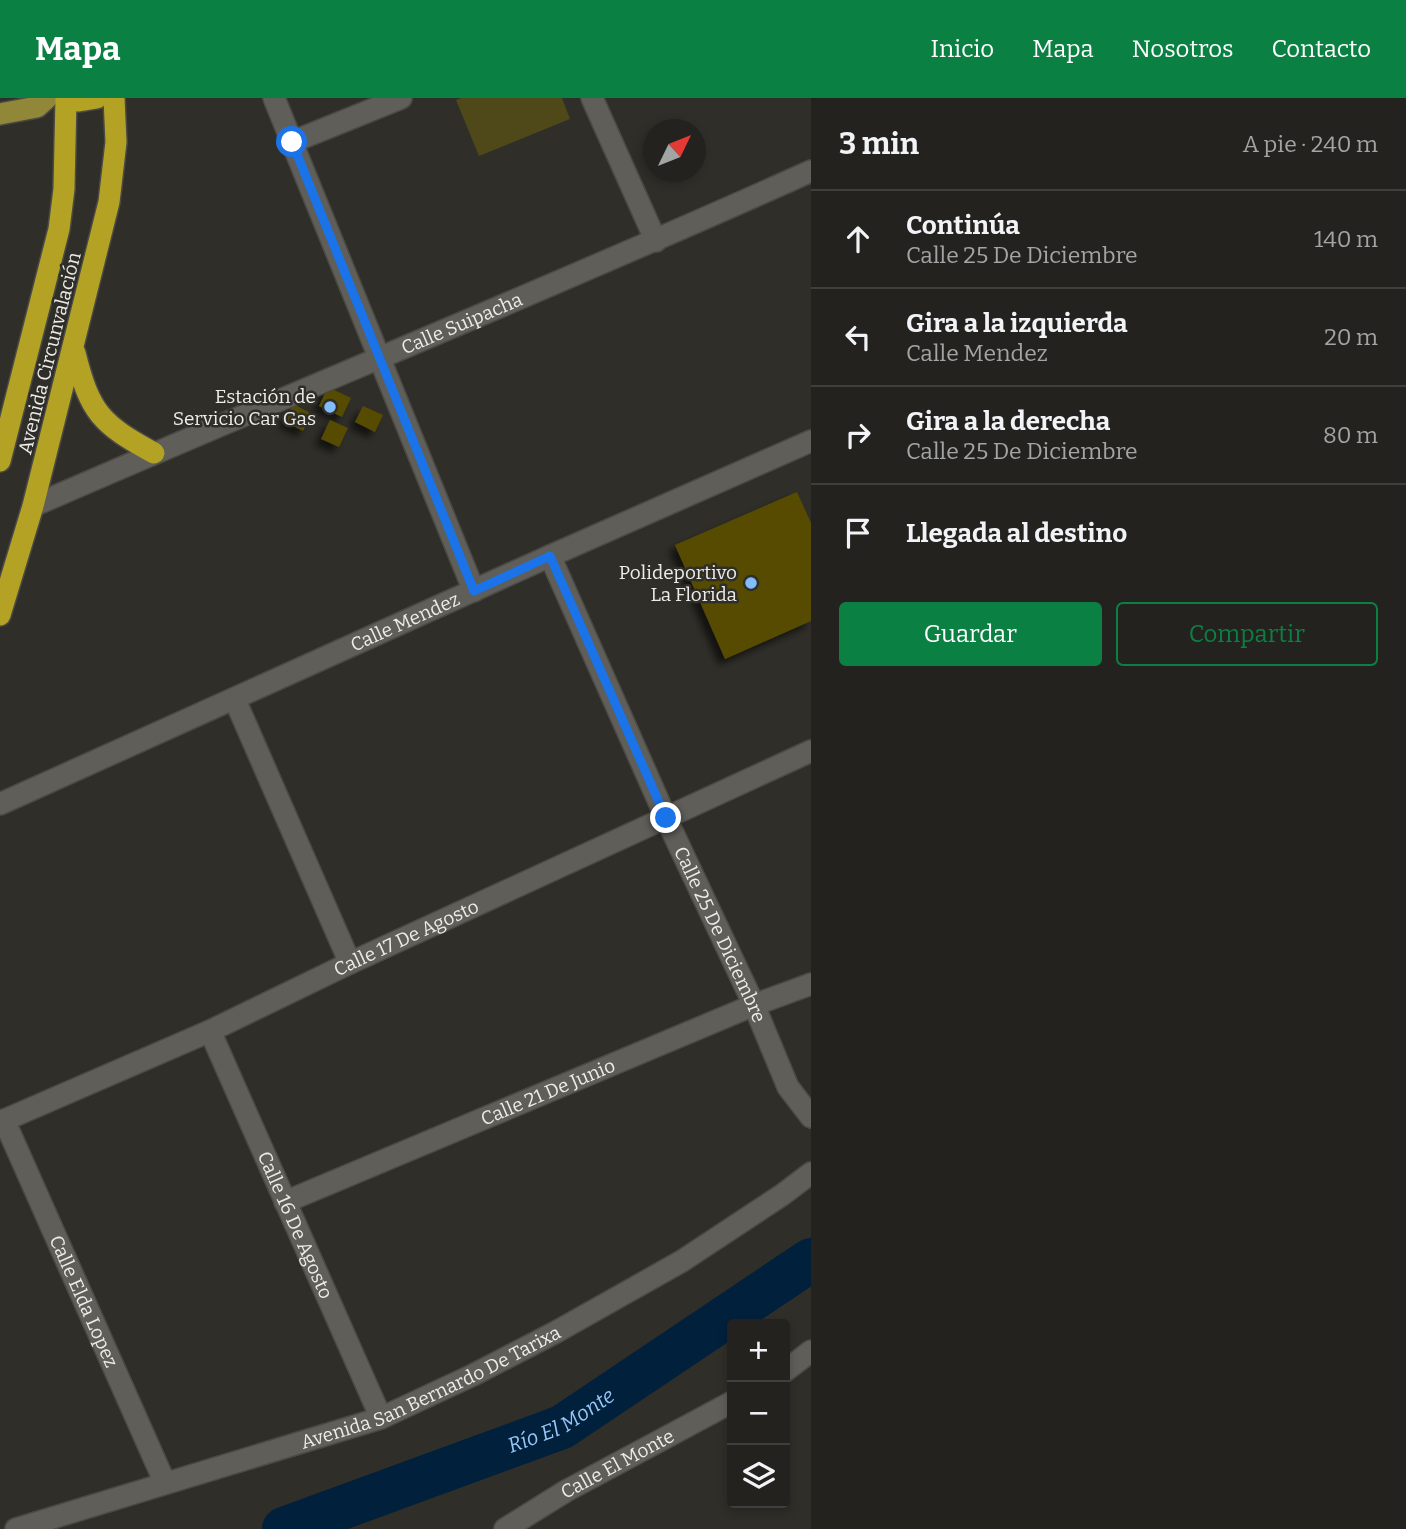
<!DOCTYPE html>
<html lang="es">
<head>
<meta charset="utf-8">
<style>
	body { margin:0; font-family:Bitter,serif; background:#2b2a28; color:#f1f3f6 }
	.controls { position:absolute; right:21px; bottom:21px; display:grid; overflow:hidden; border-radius:7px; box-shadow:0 4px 10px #0003 }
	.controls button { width:63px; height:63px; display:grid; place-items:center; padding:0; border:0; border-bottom:2px solid #403f3d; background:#23221f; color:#f1f3f6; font:35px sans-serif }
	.compass { position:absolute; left:643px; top:21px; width:63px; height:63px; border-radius:50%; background:#23221f; box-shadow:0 4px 10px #0003; rotate:47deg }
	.stop { position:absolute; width:21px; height:21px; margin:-16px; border:5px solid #1a73e8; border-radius:50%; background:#fff }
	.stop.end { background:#1a73e8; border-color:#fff; box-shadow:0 2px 7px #0008 }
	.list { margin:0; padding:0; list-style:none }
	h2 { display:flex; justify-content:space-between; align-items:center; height:91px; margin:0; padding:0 28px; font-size:30px }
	h2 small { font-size:23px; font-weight:400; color:#a3a4a4 }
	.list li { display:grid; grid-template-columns:46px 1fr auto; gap:21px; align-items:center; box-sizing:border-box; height:98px; padding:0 28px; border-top:2px solid #403f3d }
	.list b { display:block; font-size:26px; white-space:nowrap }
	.list p { margin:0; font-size:23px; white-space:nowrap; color:#a3a4a4 }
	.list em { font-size:23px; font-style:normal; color:#a3a4a4 }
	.actions { display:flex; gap:14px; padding:21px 28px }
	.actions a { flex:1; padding:16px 0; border:2px solid #0b8043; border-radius:7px; text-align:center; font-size:24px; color:#0b8043 }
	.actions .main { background:#0b8043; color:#fff }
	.icon { flex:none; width:38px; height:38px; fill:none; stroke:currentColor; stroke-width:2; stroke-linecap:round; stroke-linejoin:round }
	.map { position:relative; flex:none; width:811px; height:1431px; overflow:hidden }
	header { display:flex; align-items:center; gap:42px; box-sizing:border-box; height:98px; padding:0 35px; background:#0b8043; color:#fff }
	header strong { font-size:33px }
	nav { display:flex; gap:38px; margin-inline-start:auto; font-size:24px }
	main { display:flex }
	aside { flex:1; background:#23221f }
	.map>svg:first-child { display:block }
	.green { fill:#4f4818 }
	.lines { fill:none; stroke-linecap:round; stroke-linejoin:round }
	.river { stroke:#00203c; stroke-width:44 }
	.building { fill:#564c00; filter:url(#shadow) }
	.street-casing { stroke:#4a4946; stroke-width:24 }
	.primary-casing { stroke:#4a4946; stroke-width:24 }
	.highway-casing { stroke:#4a4946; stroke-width:24 }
	.street { stroke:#5f5e59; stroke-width:21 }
	.primary { stroke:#918739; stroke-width:21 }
	.highway { stroke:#b3a224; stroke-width:21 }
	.route { stroke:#1a73e8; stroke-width:9 }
	.poi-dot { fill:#80bdfa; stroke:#2f2e29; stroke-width:2.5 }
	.labels { text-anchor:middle; stroke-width:5; stroke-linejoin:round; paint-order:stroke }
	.street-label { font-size:19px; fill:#edece9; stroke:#2f2e29 }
	.poi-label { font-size:19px; fill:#edece9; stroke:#2f2e29; text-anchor:end }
	.water-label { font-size:21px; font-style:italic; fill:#98c6f6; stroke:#2f2e29 }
</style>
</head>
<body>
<header>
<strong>Mapa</strong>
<nav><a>Inicio</a><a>Mapa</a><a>Nosotros</a><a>Contacto</a></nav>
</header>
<main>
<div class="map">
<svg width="811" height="1431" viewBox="0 0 811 1431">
	<defs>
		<filter id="shadow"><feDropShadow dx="-6" dy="6" stdDeviation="3.5" flood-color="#0009"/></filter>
	</defs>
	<rect width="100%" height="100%" fill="#2f2e29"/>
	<path class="green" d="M461,0h101l8,21 -91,37 -23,-56z"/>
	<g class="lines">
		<path class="river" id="s1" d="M284,1431l278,-102 249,-167"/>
	</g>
	<g class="building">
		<path d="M328,289l23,11 -9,19 -23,-11z"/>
		<path d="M293,306l19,10 -9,17 -19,-10z"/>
		<path d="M363,308l20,9 -8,17 -20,-10z"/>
		<path d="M330,322l18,8 -9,19 -18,-8z"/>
		<path d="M797,394l14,31v98l-86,38 -50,-114z"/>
	</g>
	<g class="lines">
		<g class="street-casing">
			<g id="street">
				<path d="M274,0l200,493"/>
				<path d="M592,0l64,143"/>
				<path d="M292,44l109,-44"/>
				<path id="s2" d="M33,408c259,-113 521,-219 778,-335"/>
				<path id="s3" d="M550,458l116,262 88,187 34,82 23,30"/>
				<path d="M235,602l115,263"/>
				<path id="s4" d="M0,706l550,-248 261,-115"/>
				<path id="s5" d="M210,933l171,387"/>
				<path id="s6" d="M4,1022l161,363"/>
				<path id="s7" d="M0,1024l210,-91 140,-68 461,-212"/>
				<path id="s8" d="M285,1104l469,-197 57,-21"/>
				<path d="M785,1273l26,-20"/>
				<path id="s9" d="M16,1431l365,-111 92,-43 83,-43 126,-71 100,-66 29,-22"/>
				<path id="s10" d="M505,1431l61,-38 166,-89"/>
			</g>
		</g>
		<g class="primary-casing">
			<path id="primary" d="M0,16l37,-7 10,-9"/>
		</g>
		<g class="highway-casing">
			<g id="highway">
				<path d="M68,0l11,3 18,-3"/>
				<path d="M75,255c15,60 26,71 79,100"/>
				<path d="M0,363l59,-232 5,-40 2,-91"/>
				<path d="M0,517l33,-109 76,-304 7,-60 -2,-44"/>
			</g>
		</g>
		<use href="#street" class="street"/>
		<use href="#primary" class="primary"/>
		<use href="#highway" class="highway"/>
	</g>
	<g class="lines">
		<path class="route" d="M292,44l182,449 76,-35 116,262"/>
	</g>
	<g class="poi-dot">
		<circle cx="330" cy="309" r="7"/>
		<circle cx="751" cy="485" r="7"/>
	</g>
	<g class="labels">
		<g class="street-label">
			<text dy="7" stroke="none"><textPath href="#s2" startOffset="466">Calle Suipacha</textPath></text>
			<text transform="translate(49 255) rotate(-76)" y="7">Avenida Circunvalación</text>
			<text dy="7" stroke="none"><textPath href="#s4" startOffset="444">Calle Mendez</textPath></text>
			<text dy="7" stroke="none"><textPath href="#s3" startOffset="415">Calle 25 De Diciembre</textPath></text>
			<text dy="7" stroke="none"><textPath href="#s7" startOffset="446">Calle 17 De Agosto</textPath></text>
			<text dy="7" stroke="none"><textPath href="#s8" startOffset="285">Calle 21 De Junio</textPath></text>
			<text dy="7" stroke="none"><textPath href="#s5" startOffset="212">Calle 16 De Agosto</textPath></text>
			<text dy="7" stroke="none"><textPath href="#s6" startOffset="198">Calle Elda Lopez</textPath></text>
			<text dy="7" stroke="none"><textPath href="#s9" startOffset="439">Avenida San Bernardo De Tarixa</textPath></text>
			<text dy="7" stroke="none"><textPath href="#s10" startOffset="130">Calle El Monte</textPath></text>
		</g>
		<g class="poi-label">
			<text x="316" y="305">Estación de<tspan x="316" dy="22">Servicio Car Gas</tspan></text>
			<text x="737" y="481">Polideportivo<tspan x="737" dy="22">La Florida</tspan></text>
		</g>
		<g class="water-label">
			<text dy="7" stroke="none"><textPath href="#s1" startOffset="298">Río El Monte</textPath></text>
		</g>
	</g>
</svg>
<div class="controls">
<button>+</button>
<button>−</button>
<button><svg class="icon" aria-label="layers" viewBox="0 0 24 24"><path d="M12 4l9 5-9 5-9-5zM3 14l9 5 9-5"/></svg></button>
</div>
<svg class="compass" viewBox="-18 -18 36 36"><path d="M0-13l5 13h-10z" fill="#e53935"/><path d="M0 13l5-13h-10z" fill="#a3a4a4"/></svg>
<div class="stop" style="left:292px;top:44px"></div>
<div class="stop end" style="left:666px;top:720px"></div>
</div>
<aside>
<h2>3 min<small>A pie · 240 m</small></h2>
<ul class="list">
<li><svg class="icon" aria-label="ahead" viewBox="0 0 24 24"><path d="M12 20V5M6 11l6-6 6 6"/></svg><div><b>Continúa</b><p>Calle 25 De Diciembre</p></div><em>140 m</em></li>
<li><svg class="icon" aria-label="left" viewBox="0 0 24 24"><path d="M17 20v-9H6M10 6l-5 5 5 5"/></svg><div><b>Gira a la izquierda</b><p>Calle Mendez</p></div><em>20 m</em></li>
<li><svg class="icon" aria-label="right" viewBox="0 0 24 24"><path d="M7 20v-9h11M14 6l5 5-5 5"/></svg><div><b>Gira a la derecha</b><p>Calle 25 De Diciembre</p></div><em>80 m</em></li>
<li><svg class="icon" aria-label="arrive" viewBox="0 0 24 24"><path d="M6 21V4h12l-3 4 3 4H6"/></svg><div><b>Llegada al destino</b></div></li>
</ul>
<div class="actions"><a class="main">Guardar</a><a>Compartir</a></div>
</aside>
</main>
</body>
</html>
